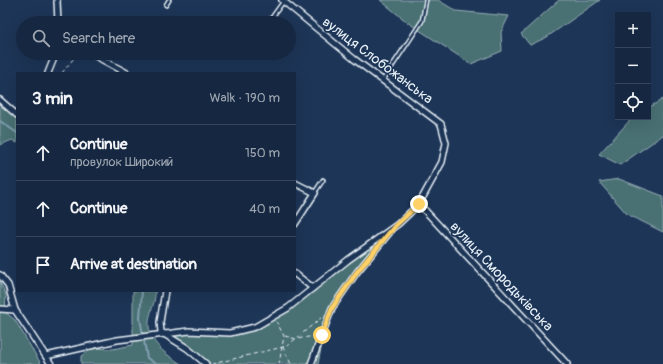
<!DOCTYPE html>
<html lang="en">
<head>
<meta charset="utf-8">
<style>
	body { margin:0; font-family:Pangolin,sans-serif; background:#1f3048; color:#f1f3f6 }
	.controls { position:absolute; right:12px; top:12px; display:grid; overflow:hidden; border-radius:0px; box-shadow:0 4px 16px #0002 }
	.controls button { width:36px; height:36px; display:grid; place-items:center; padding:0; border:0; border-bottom:1px solid #35445a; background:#162841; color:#f1f3f6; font:20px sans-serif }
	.stop { position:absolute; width:12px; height:12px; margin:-9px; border:3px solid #ffd166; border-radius:50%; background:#fff }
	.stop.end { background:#ffd166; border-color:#fff; box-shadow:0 1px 4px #0008 }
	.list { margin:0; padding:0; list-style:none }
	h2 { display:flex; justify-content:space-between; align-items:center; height:52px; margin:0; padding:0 16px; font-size:17px }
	h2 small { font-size:13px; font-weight:400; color:#9ea6b1 }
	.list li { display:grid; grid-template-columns:26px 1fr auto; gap:12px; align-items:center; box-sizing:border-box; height:56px; padding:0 16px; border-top:1px solid #35445a }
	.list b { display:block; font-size:15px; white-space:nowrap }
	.list p { margin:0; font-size:13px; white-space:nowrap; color:#9ea6b1 }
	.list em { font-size:13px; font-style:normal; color:#9ea6b1 }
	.icon { flex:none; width:22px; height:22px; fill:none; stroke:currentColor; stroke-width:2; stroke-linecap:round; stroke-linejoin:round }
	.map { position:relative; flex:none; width:663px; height:364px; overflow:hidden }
	.search { position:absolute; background:#162841; box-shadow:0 4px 16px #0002; left:16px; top:16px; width:280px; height:44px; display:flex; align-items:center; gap:10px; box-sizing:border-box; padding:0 14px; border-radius:22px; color:#9ea6b1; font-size:15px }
	.panel { position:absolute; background:#162841; box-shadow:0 4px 16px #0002; left:16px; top:72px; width:280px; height:220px; border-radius:0px }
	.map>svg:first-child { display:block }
	.green { fill:#497073; stroke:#98b0b6 }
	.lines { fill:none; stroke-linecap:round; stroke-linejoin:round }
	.stream { stroke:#82a0b2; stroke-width:2 }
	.service-casing { stroke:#e8f1f8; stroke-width:5.5 }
	.minor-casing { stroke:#e8f1f8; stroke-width:8 }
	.path { stroke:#e8f1f8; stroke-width:1; stroke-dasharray:4 3; stroke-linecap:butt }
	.service { stroke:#1d3557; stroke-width:2.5 }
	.minor { stroke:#1d3557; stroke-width:5 }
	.route { stroke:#ffd166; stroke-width:5 }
	.labels { text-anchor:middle; stroke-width:3.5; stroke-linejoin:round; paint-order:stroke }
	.street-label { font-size:14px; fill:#e8f1f8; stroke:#1d3557 }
</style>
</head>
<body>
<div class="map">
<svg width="663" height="364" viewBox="0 0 663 364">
	<rect width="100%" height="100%" fill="#1d3557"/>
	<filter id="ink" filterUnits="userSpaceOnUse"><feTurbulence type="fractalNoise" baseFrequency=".025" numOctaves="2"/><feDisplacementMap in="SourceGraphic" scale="8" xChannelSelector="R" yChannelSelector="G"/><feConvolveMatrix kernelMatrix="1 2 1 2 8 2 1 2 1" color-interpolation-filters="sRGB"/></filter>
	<g filter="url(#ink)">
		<g class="green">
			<path d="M380,0h58l18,11 53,5 -8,16 1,19 -31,13 -64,-42z"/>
			<path d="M559,0h41l-53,37 -17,8 -9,-11z"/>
			<path d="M0,99l17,15v29l-5,-3 -12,5z"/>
			<path d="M663,99v36l-43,30 -21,-11 33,-36 16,-1v-9z"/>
			<path d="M619,179l44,17v36l-36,-18 -28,-32z"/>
			<path d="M395,226l-62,80 -7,18 -8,40h-113l-8,-8 -34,-22 26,-3 51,1 34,-15z"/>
			<path d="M0,282l6,13 -1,17 10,8 26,44h-41z"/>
			<path d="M133,291h22c1,11 -5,20 -6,30 -2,21 18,34 32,43h-100v-8l11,-8 21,1 20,-4z"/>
		</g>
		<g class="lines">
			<g class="stream">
				<path d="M0,121l17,12"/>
				<path d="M142,291l-2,27 7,40 9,6"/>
			</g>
			<g class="service-casing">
				<g id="service">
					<path d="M166,5l3,-5"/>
					<path d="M268,23l15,-21"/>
					<path d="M244,56l3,-3"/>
					<path d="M383,80l39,-59 4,-21"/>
					<path d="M315,192l8,-12"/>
				</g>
			</g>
			<g class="minor-casing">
				<g id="minor">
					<path d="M57,0l1,23"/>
					<path d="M90,53l37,20"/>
					<path d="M48,73l8,-20"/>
					<path d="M0,100l17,15"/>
					<path d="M295,183l20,10 -20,31"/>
					<path d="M419,204l148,160"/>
					<path d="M295,274l18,14"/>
					<path d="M0,275l8,10 7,25 36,54"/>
					<path d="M165,291l-5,31 1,10 26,16 19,16"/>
					<path d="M0,309l15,1"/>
					<path d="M46,356l71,-16 72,-9 41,2 25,-6 33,-19 60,-48 50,-36 21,-20 23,-42 4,-19 -5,-19 -87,-65 -72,-59"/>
					<path d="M311,364l21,-56 25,-36 33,-40"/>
				</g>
			</g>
			<g class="path">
				<path d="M62,73l16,-20"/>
				<path d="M276,321l8,15 -5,28"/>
				<path d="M285,336l11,3 19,-3"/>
				<path d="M283,347l8,17"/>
				<path d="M212,364l75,-18 35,-29"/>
			</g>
			<use href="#service" class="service"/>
			<use href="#minor" class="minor"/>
		</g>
	</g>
	<g class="lines" filter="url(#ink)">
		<path class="route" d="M322,335l10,-27 25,-36 38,-46 24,-22"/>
	</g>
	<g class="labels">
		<g class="street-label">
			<text transform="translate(378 60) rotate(37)" y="5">вулиця Слобожанська</text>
			<text transform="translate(502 276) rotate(47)" y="5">вулиця Смородьківська</text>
		</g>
	</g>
</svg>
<div class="controls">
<button>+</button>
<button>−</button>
<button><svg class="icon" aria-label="locate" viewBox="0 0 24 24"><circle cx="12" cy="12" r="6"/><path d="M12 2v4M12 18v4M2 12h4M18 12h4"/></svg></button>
</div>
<div class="stop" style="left:322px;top:335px"></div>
<div class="stop end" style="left:419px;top:204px"></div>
<div class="search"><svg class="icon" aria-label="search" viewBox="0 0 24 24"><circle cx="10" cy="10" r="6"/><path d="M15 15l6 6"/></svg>Search here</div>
<section class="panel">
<h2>3 min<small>Walk · 190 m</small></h2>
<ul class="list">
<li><svg class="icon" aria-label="ahead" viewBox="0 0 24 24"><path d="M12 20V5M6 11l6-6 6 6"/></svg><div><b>Continue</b><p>провулок Широкий</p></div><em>150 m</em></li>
<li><svg class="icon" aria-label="ahead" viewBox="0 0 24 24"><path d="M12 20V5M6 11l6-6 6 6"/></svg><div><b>Continue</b></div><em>40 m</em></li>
<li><svg class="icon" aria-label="arrive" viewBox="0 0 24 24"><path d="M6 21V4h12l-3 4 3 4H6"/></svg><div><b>Arrive at destination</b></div></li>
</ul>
</section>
</div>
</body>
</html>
